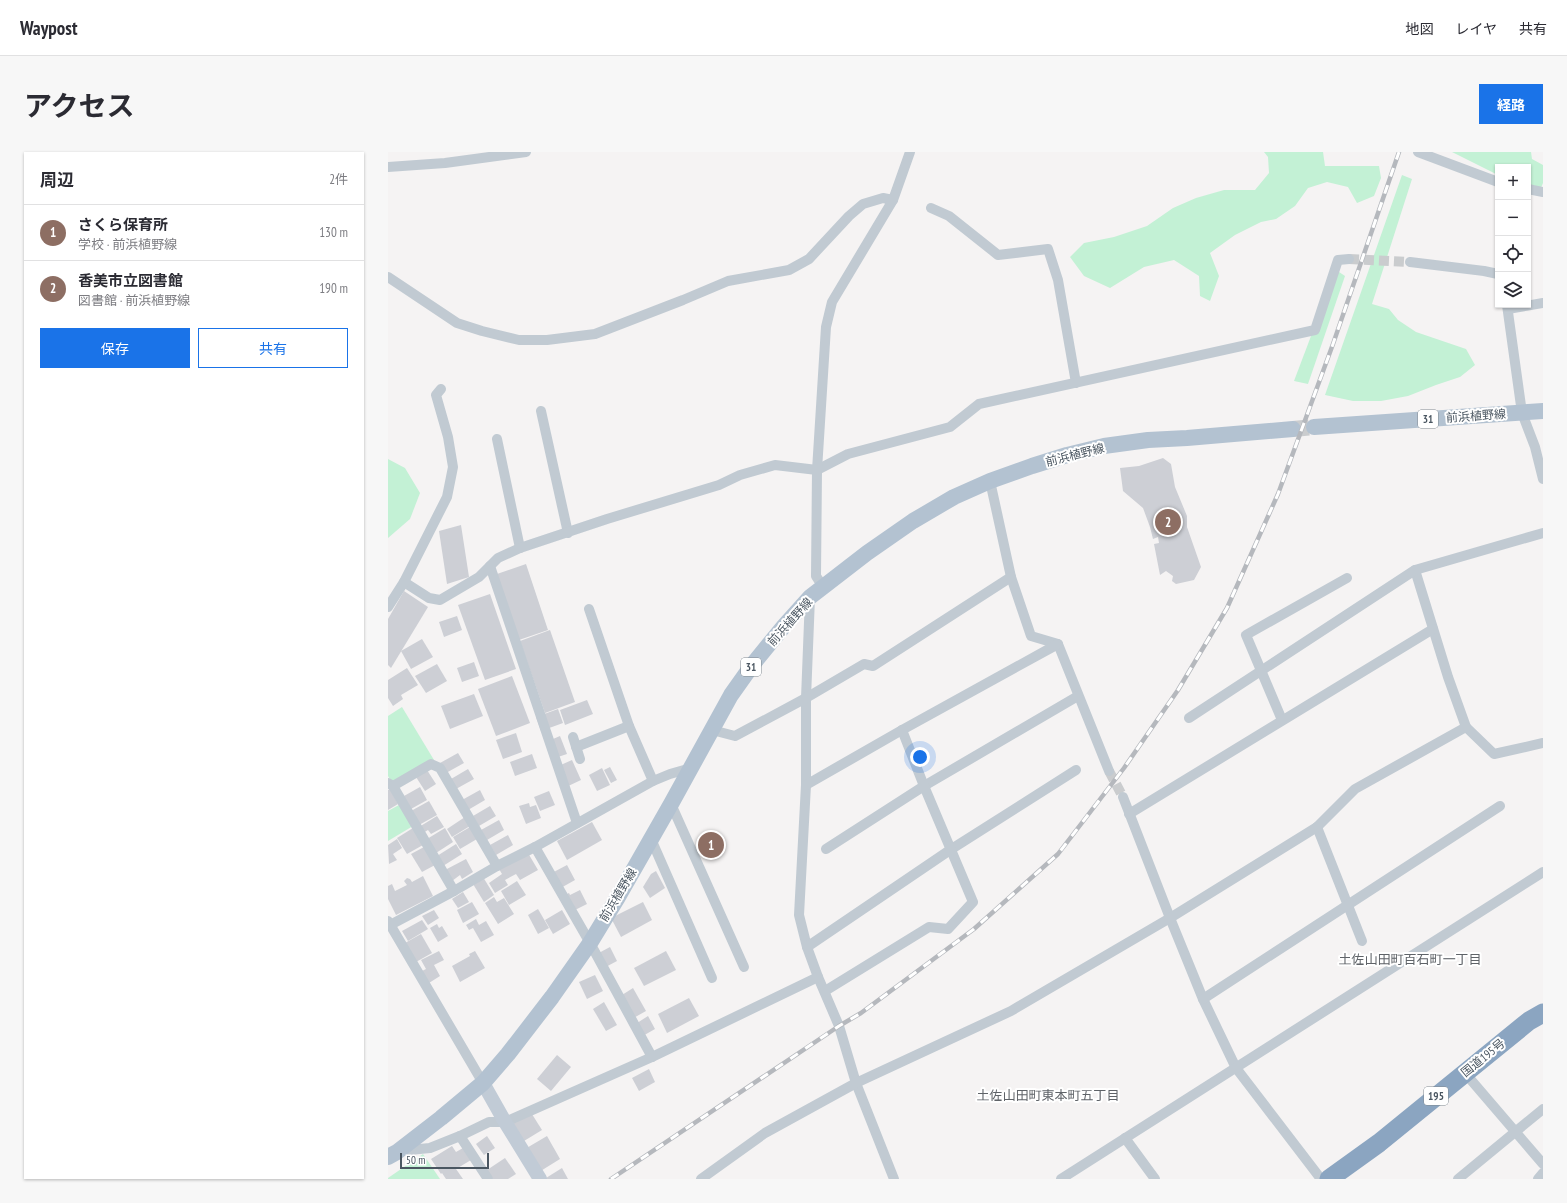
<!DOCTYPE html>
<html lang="ja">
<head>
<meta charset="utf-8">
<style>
	body { margin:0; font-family:"PT Sans Narrow","Noto Sans JP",sans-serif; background:#f7f7f7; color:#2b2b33 }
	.controls { position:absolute; right:12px; top:12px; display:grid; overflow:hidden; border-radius:0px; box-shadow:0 1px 3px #0004 }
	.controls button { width:36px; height:36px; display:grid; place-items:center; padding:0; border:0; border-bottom:1px solid #e1e1e2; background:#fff; color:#2b2b33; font:20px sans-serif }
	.scale { position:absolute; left:12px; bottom:10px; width:89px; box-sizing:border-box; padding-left:4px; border:2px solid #4a5661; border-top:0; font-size:11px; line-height:14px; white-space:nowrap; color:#4a5661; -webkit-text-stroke:3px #fff; paint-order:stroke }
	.you { position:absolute; left:532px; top:605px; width:14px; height:14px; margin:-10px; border:3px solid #fff; border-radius:50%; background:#1a73e8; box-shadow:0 0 0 6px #1a73e833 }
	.badge { display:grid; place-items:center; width:26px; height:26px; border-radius:50%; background:#1a73e8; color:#fff; font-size:13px; font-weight:700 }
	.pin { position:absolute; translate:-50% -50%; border:2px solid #fff; box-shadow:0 1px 4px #0006 }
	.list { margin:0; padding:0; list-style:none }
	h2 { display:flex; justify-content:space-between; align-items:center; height:52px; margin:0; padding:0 16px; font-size:17px }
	h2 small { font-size:13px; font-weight:400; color:#7c7c81 }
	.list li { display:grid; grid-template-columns:26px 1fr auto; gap:12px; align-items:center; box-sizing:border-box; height:56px; padding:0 16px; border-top:1px solid #e1e1e2 }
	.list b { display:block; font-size:15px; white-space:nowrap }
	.list p { margin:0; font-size:13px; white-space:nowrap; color:#7c7c81 }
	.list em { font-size:13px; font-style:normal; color:#7c7c81 }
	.actions { display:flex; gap:8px; padding:12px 16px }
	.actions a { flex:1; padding:9px 0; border:1px solid #1a73e8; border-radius:0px; text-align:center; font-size:14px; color:#1a73e8 }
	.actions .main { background:#1a73e8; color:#fff }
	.icon { flex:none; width:22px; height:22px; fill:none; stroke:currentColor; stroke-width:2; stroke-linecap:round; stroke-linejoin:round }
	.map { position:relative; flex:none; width:1155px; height:1027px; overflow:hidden; border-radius:0px }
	header { display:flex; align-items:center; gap:24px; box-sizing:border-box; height:56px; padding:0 20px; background:#fff; border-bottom:1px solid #e1e1e2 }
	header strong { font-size:19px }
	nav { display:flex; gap:22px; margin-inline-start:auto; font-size:14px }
	.intro { display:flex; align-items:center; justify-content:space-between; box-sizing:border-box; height:96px; padding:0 24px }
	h1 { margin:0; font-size:28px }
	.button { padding:10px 18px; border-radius:0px; background:#1a73e8; color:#fff; font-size:14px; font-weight:700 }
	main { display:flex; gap:24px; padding:0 24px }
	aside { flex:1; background:#fff; border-radius:0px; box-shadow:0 1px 3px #0004 }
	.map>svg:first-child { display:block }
	.green { fill:#c3f1d5 }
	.building { fill:#cdcfd5 }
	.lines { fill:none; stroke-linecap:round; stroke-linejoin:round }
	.street-tunnel { stroke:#caccce; stroke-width:10; stroke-dasharray:10 5; stroke-linecap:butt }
	.primary-tunnel { stroke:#caccce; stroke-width:16; stroke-dasharray:16 8; stroke-linecap:butt }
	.street { stroke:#c1cad2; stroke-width:10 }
	.secondary { stroke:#c1cbd6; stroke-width:14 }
	.primary { stroke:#b3c2d1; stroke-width:16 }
	.highway { stroke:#8ba5c1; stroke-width:19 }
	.rail-casing { stroke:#b5b8bd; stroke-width:4.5 }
	.rail { stroke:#fff; stroke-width:3; stroke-dasharray:9; stroke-linecap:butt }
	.labels { text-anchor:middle; stroke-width:4; stroke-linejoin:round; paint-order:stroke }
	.shield { fill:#fff; stroke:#808990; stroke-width:1 }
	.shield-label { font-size:11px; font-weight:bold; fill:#4a5661 }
	.street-label { font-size:12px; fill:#4a5661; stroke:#fff }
	.neighbourhood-label { font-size:13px; fill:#5f6368; stroke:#fff }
</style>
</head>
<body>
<header>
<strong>Waypost</strong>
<nav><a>地図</a><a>レイヤ</a><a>共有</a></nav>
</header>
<div class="intro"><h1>アクセス</h1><a class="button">経路</a></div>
<main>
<aside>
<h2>周辺<small>2件</small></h2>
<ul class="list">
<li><span class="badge" style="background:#8d6e63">1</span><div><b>さくら保育所</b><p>学校 · 前浜植野線</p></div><em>130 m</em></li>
<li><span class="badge" style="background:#8d6e63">2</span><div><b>香美市立図書館</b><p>図書館 · 前浜植野線</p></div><em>190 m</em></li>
</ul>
<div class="actions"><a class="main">保存</a><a>共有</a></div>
</aside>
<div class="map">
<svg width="1155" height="1027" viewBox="0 0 1155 1027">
	<rect width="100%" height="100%" fill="#f5f3f3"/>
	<g class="green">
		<path d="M876,0h59l2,14h54l2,12 -7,18 -17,7 -9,-16 -21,-5 -19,6 -13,18 -19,13 -15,3 -26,13 -25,18 9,23 -9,25 -10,-5 -1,-20 -25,-16 -30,7 -34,21 -26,-12 -14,-19 14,-14 30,-6 33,-11 26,-18 23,-10 28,-8h31l14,-17 -1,-16z"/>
		<path d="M1064,0h79l1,7 11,6v18l-3,7 -12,-4v-19h-30v8z"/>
		<path d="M1014,23l10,4 -40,125 17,5 9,11 18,12 50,17 9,16 -15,12 -24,8 -28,11 -27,5h-28l-28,-6z"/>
		<path d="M948,118l9,6 -37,108 -14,-3z"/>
		<path d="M0,307l17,9 15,25 -10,26 -22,19z"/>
		<path d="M14,555l32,53 -42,23 -4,-7v-60z"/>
		<path d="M11,653l14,21 -25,15v-30z"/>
		<path d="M35,1002l17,25h-52v-1z"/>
	</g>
	<g class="building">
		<path d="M775,306l8,6 4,23 12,29v11l14,40 -7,13 -18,4 -4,-3 1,-5 -7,-5 -6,4 -6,-31 5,-1 -1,-6 -5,2 -3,-12 -7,-19 -20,-17 -3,-23 19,-2z"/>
		<path d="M73,373l8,52 -22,7 -8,-53z"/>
		<path d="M138,412l22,66 -29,10 -22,-66z"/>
		<path d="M16,439l24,16 -37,61 -3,-3v-46z"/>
		<path d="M102,442l26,75 -31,11 -27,-75z"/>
		<path d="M69,464l5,14 -18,7 -5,-15z"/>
		<path d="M162,478l25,72 -30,11 -25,-72z"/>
		<path d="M34,487l11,18 -22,12 -10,-18z"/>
		<path d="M86,510l5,14 -17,6 -5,-14z"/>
		<path d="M49,512l10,17 -21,12 -11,-17z"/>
		<path d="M19,516l11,17 -17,10 2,4 -10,7 -5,-8v-18z"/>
		<path d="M124,524l18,47 -34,13 -18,-47z"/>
		<path d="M86,542l9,22 -33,13 -9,-23z"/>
		<path d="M199,548l6,14 -28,11 -5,-15z"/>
		<path d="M170,557l5,14 -22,8 -5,-14z"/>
		<path d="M128,581l6,19 -19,7 -7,-19z"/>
		<path d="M172,584l7,18 -15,5 -6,-17z"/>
		<path d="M70,601l6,10 -18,10 -6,-10z"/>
		<path d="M144,602l5,14 -22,8 -5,-14z"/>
		<path d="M184,608l9,20 -17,8 -10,-20z"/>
		<path d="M222,615l7,13 -6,3 -7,-13z"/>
		<path d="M214,616l8,17 -13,6 -8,-16z"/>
		<path d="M80,617l6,10 -18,10 -5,-10z"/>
		<path d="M39,618l9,14 -11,7 -9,-14z"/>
		<path d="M32,635l7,13 -16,9 -7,-13z"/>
		<path d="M2,637l8,15 -10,6v-20z"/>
		<path d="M92,638l5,10 -17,10 -6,-10z"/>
		<path d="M161,639l6,14 -15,6 -6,-14z"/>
		<path d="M41,649l8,14 -18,10 -8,-14z"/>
		<path d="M141,651l1,4 6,-2 5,13 -15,6 -7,-18z"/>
		<path d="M102,654l6,10 -17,10 -6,-10z"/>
		<path d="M49,664l7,11 -13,7 -3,-4 -5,3 -4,-6z"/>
		<path d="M77,665l5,9 -18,11 -5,-8z"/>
		<path d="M111,668l5,10 -17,10 -6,-10z"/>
		<path d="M204,670l10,18 -35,20 -10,-19z"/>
		<path d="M82,675l7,12 -17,10 -7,-12z"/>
		<path d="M25,676l10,17 -16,9 -10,-16z"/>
		<path d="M57,676l8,14 -17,11 -9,-14z"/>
		<path d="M120,683l5,10 -17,10 -6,-10z"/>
		<path d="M9,687l5,9 -9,6 4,6 -8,4 -1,-19z"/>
		<path d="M68,692l6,10 -19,12 -6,-10z"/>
		<path d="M36,695l11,18 -13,7 -11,-18z"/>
		<path d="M140,701l10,17 -18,10 -4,-6 -11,6 3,5 -13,8 -6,-10 13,-9 -3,-5z"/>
		<path d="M78,707l7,13 -11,7 -2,-4 -8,6 -7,-11z"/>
		<path d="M179,713l8,15 -16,9 -9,-15z"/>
		<path d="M268,719l9,17 -15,10 -7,-11 8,-13z"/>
		<path d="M35,724l10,20 -37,19 -8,-16v-13l4,-2 3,7 12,-6 -3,-4 3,-3 3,1 2,3z"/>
		<path d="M95,725l11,18 -10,7 -11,-18z"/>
		<path d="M129,729l9,14 -17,10 -8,-14z"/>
		<path d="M192,738l7,14 -16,8 -8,-16 6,-3 1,2z"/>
		<path d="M75,740l6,10 -11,6 -6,-9z"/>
		<path d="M106,745l3,5 7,-4 10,16 -16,10 -13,-21z"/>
		<path d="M84,750l7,12 -16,9 -6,-13z"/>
		<path d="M255,750l9,18 -31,17 -10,-19z"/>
		<path d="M150,757l11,19 -11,6 -10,-19z"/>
		<path d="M46,758l5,8 -11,7 -6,-9z"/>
		<path d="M174,758l8,14 -17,10 -8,-14z"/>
		<path d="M88,767l3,6 7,-4 8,14 -13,7 -8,-14 -4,2 -3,-5z"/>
		<path d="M34,768l6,9 -20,12 -6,-10z"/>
		<path d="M49,772l2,4 3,-2 6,10 -10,6 -8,-14z"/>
		<path d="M33,782l11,19 -16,9 -11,-19z"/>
		<path d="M222,795l7,14 -15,8 -7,-14z"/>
		<path d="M51,799l5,9 -10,5 6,11 -11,7 -7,-12 4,-2 -5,-9z"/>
		<path d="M87,799l10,17 -25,14 -8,-16 18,-10 -1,-2z"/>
		<path d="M278,799l10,19 -32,16 -10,-18z"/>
		<path d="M207,823l8,16 -16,8 -8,-17z"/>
		<path d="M245,836l13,23 -16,9 -8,-25z"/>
		<path d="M301,846l10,18 -32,17 -9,-19z"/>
		<path d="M216,850l13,23 -11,6 -13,-22z"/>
		<path d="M260,864l7,13 -14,8 -7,-12z"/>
		<path d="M169,903l14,12 -20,24 -14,-12z"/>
		<path d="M261,917l6,13 -16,9 -7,-13z"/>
		<path d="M142,959l12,19 -18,11 -12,-19z"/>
		<path d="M99,984l8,12 -11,7 -8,-11z"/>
		<path d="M159,984l13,23 -21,13 -14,-23z"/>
		<path d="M64,994l4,6 7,-4 8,12 -15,9 7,10h-17l-4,-6 -1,1 -10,-15z"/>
		<path d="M117,1006l11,16 -8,5h-15l-6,-9z"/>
		<path d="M174,1016l6,11h-21l-1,-1z"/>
	</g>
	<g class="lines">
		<g class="street-tunnel">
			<path d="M961,107l61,3"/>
			<path d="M721,619l14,26"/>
		</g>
		<path class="primary-tunnel" d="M905,277l21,-2"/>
		<g class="street">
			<path d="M1030,0l80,30"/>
			<path d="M0,15l57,-4 81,-11"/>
			<path d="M1140,37l15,3"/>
			<path d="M543,56l18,8 49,39 50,-6 10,31 18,103"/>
			<path d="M1022,110l74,9 14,3"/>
			<path d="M0,125l69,46 25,8 37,9h28l48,-6 88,-34 45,-19 61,-11 20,-11 40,-43 14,-12 20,-6 10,2"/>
			<path d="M1119,153l15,108 13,34 8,32"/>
			<path d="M1120,157l35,-6"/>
			<path d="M153,259l27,122"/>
			<path d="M109,287l23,109"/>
			<path d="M602,329l21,96 20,59 27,8 51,127"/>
			<path d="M102,414l87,257"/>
			<path d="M1027,418l33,107 18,50 28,27 49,-11"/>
			<path d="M16,430l25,16 11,2 39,-23 19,-19 22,-10 87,-29 112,-34 21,-10 35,-10 42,5 31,-16 102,-27 29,-23 336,-74 23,-70 11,-1"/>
			<path d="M435,435l-7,-11 1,-106 9,-143 6,-25 61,-102 17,-48"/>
			<path d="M422,445l-4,101v87l-7,130 8,32 11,30 21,49 17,57 38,96"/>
			<path d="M0,455l16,-25 43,-85 6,-30 -5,-30 -12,-42 5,-6"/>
			<path d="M201,457l40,117 24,55"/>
			<path d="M801,566l226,-148 128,-37"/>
			<path d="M894,568l-36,-85 101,-57"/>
			<path d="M324,578l23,6 71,-38 58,-34 9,2 138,-89"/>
			<path d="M185,585l7,22"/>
			<path d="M188,595l53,-21"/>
			<path d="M0,631l5,3 61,105"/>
			<path d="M418,633l96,-55 156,-86"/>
			<path d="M5,634l38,-22 9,4 57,98"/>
			<path d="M735,645l47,121 33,81 33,69 85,111"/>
			<path d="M283,652l73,163"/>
			<path d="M741,662l304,-185"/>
			<path d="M929,675l45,114"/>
			<path d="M263,687l61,139"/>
			<path d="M147,695l55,96 62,114"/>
			<path d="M438,697l98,-63 154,-90"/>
			<path d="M0,769l95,162"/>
			<path d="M2,773l64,-34 43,-25 38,-19 118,-66 17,-7 21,-6"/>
			<path d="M419,795l143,-97 126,-80"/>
			<path d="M437,839l104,-64 19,2 25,-27 -49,-116 -22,-56"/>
			<path d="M815,847l297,-193"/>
			<path d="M1077,921l78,91"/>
			<path d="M72,984l28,43"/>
			<path d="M737,986l30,41"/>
			<path d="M11,999l31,-3 30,-12 29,-14h16l147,-65 166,-80"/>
			<path d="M313,1027l64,-46 91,-50 155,-72 159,-93 147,-91 38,-38 111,-62"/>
			<path d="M673,1027l482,-307"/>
			<path d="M1070,1027l85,-70"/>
			<path d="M1150,1027l5,-6"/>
		</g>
		<path class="secondary" d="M95,931l22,39 35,57"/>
		<g class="primary">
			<path d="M926,275l229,-16"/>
			<path d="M0,1005l9,-5 44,-34 42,-35 25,-29 44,-57 38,-54 28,-46 53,-93 60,-109 22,-31 31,-38 26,-29 13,-10 44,-34 46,-32 41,-24 36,-16 42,-15 35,-11 37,-9 44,-6 39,-2 106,-9"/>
		</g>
		<path class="highway" d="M941,1027l50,-36 150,-122 14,-8"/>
		<g class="rail-casing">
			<path id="rail" d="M223,1027l228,-153 22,-13 113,-84 84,-75 66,-86 54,-78 49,-82 51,-114 55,-150 66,-192"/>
		</g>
		<use href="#rail" class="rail"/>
	</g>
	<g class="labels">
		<g class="shield">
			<rect x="1030" y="258" width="20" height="18" rx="3"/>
			<rect x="353" y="506" width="20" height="18" rx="3"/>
			<rect x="1036" y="935" width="24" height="18" rx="3"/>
		</g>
		<g class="shield-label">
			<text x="1040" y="271">31</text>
			<text x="363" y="519">31</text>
			<text x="1048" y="948">195</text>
		</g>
		<g class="street-label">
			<text transform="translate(1088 264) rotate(-4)" y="4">前浜植野線</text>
			<text transform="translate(687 303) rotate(-14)" y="4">前浜植野線</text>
			<text transform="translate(402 470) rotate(-48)" y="4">前浜植野線</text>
			<text transform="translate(230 743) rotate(-59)" y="4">前浜植野線</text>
			<text transform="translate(1095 906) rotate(-39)" y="4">国道195号</text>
		</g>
		<g class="neighbourhood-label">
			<text x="1022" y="812">土佐山田町百石町一丁目</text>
			<text x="660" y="948">土佐山田町東本町五丁目</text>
		</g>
	</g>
</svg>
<div class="controls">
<button>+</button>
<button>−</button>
<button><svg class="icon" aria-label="locate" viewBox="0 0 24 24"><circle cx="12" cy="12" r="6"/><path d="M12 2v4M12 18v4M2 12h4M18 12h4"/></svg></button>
<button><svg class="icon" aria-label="layers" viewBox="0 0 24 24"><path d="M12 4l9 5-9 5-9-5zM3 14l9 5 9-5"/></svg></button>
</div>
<div class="scale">50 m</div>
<div class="you"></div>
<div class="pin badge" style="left:323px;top:693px;background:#8d6e63">1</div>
<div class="pin badge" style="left:780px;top:370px;background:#8d6e63">2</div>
</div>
</main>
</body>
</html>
